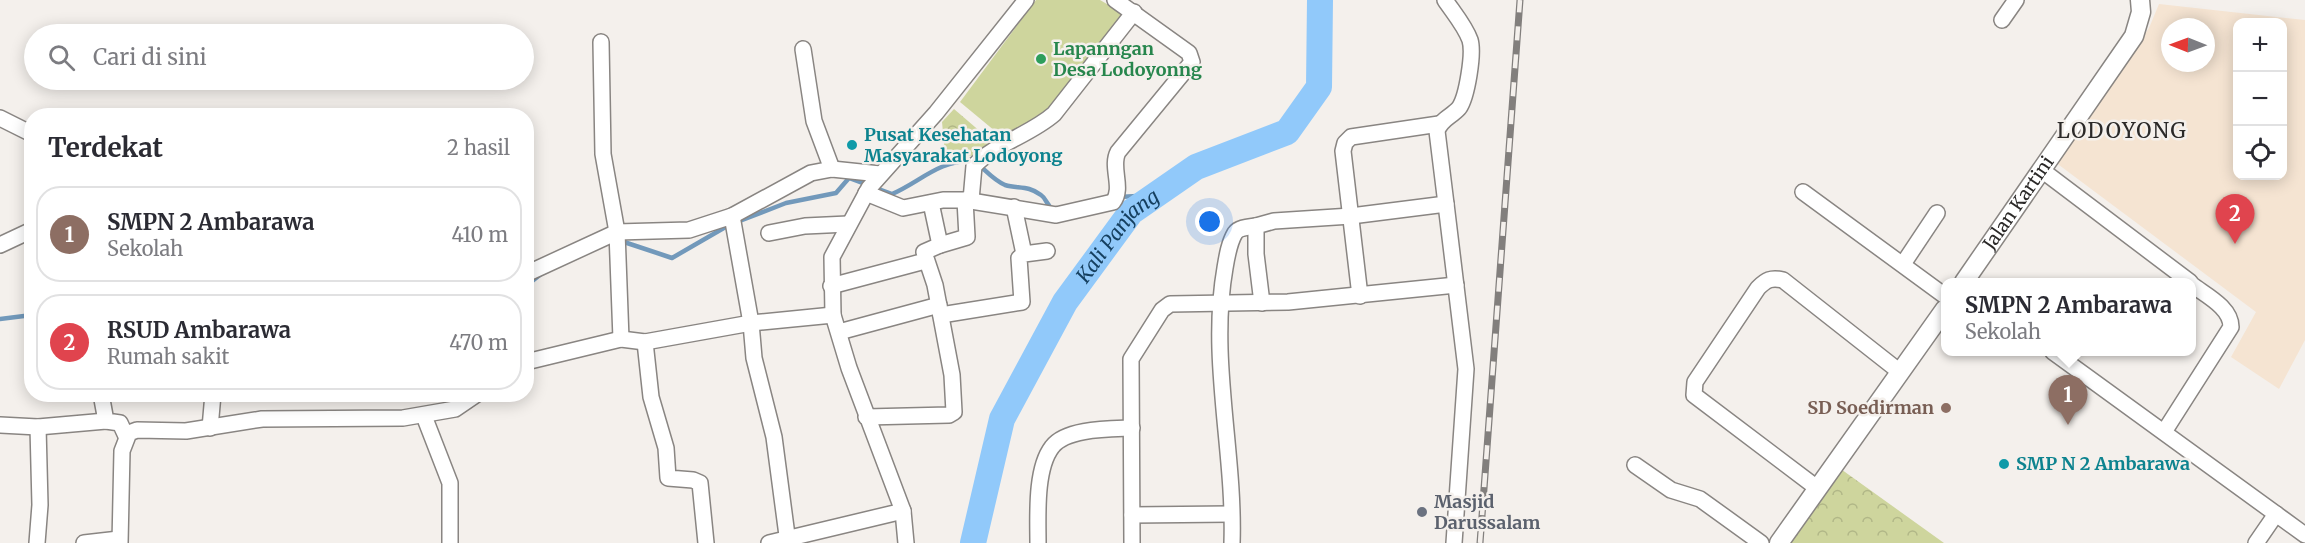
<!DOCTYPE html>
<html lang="id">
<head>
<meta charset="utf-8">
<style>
	body { margin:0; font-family:Merriweather,serif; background:#f7f7f7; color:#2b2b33 }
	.controls { position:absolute; right:18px; top:18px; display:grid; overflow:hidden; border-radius:12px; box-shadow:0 3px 15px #0003 }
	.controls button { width:54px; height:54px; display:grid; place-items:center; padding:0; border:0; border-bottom:2px solid #e1e1e2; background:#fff; color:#2b2b33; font:30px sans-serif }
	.compass { position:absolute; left:2161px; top:18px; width:54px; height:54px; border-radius:50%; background:#fff; box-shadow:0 3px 15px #0003; rotate:271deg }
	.you { position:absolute; left:1210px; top:222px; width:21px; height:21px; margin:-15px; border:4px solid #fff; border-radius:50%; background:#1a73e8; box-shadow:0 0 0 9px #1a73e833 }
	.badge { display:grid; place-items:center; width:39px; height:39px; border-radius:50%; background:#685ed7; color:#fff; font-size:20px; font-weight:700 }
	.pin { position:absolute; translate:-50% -50px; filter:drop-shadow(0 2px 3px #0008) }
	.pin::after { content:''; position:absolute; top:32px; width:21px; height:18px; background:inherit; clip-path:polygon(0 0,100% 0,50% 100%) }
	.popup { position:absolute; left:1941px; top:278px; width:255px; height:78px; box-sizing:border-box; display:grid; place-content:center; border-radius:12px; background:#fff; filter:drop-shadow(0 2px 4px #0005); font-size:20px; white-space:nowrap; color:#7c7c81 }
	.popup b { font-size:22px; color:#2b2b33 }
	.popup::after { content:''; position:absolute; left:50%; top:100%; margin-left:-12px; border:12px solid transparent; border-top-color:#fff }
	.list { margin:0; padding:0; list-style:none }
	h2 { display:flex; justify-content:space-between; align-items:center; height:78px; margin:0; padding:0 24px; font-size:26px }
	h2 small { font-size:20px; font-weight:400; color:#7c7c81 }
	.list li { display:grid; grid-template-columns:39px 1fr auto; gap:18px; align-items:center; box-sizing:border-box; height:96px; margin:0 12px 12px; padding:0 12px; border:2px solid #e1e1e2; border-radius:24px }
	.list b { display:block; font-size:22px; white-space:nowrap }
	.list p { margin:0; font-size:20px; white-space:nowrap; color:#7c7c81 }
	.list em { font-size:20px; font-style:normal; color:#7c7c81 }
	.icon { flex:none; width:33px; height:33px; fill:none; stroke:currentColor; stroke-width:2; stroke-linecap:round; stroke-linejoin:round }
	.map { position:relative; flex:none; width:2305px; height:543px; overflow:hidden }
	.search { position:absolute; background:#fff; box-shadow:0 3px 15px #0003; left:24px; top:24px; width:510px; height:66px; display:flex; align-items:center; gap:15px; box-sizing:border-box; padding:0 21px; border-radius:33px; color:#7c7c81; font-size:22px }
	.panel { position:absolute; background:#fff; box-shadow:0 3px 15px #0003; left:24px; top:108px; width:510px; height:294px; border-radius:24px }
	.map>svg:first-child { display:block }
	.medical { fill:#f5e4d2; fill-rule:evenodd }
	.park { fill:url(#park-crowns) }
	.pitch { fill:#ced59d }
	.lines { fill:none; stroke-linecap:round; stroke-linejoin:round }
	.stream { stroke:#7299bb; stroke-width:4.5 }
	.river { stroke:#91c9fa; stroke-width:26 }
	.minor-casing { stroke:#898582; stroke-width:18 }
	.tertiary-casing { stroke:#898582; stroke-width:21 }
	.minor { stroke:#fff; stroke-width:15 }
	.tertiary { stroke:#fff; stroke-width:18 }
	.rail-casing { stroke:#827f7d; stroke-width:7 }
	.rail { stroke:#f4f0ec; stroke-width:4.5; stroke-dasharray:14; stroke-linecap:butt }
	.leisure-dot { fill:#2e9e5b; stroke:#f4f0ec; stroke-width:2 }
	.culture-dot { fill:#0f9aa8; stroke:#f4f0ec; stroke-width:2 }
	.education-dot { fill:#8d6e63; stroke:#f4f0ec; stroke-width:2 }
	.worship-dot { fill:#6b7280; stroke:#f4f0ec; stroke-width:2 }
	.labels { text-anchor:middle; stroke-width:5; stroke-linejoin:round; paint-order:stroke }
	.leisure-label { font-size:18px; font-weight:bold; fill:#27864d; stroke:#f4f0ec; text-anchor:start }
	.culture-label { font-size:18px; font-weight:bold; fill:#0d838f; stroke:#f4f0ec; text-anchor:start }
	.street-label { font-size:18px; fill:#2b2928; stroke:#f4f0ec }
	.education-label { font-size:18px; font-weight:bold; fill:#785e54; stroke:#f4f0ec; text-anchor:end }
	.worship-label { font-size:18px; font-weight:bold; fill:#5b616d; stroke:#f4f0ec; text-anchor:start }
	.water-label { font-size:20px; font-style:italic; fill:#153f5f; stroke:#f4f0ec }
	.quarter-label { font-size:21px; letter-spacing:1.5px; fill:#2b2928; stroke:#f4f0ec }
</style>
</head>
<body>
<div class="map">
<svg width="2305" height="543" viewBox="0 0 2305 543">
	<defs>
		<pattern id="park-crowns" width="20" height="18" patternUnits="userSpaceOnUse" patternTransform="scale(1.5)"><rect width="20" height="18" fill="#ced59d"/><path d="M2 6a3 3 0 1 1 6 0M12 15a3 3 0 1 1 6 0" fill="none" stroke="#b1b787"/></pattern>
	</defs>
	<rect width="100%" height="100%" fill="#f4f0ec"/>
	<path class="medical" d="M2159,4l146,16v320l-26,49 -48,-32 25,-45 -201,-150 94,-134zM2238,22h44v154h-44zM2170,27h36v36h-36z"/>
	<g class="park">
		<path d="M954,109l42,36 -21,11 -30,-2 -3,-32z"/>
		<path d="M1838,467l106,76h-160z"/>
	</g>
	<path class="pitch" d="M1036,0h64l26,15 -87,105 -32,21 -47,-39z"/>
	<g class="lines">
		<g class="stream">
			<path d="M979,165c8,7 16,16 26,20 13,4 23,0 36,10 6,4 5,10 12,14"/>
			<path d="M1119,197l18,-1 11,5"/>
			<path d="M737,222l49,-19 50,-10 13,-15 43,16c28,-12 47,-34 80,-33"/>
			<path d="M621,241l51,17 57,-33"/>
			<path d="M526,286l15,-12"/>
			<path d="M0,319l32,-4"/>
		</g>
		<path class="river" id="s1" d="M973,543l29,-124 63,-117 66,-90 65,-45 91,-35 32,-45 1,-87"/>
		<g class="minor-casing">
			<g id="minor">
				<path d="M1445,0c8,12 20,26 25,40 4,13 -3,57 -11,68 -8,9 -18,11 -22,23l9,73"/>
				<path d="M2002,20l14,-20"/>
				<path d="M601,42l2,112 14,78 4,107"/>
				<path d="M803,49l11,72 18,48"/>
				<path d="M0,118l32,16"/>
				<path d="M2043,171l147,111"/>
				<path d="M1803,192l142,104"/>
				<path d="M866,193l37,15 40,-8h22l91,15 57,-13c11,-14 -3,-35 5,-50l74,-90 -3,-9 -74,-53"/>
				<path d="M971,200l3,-34c22,-23 56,-31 80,-52l80,-102"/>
				<path d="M1014,207l10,47"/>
				<path d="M732,216l19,107 3,35 20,79 14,106"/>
				<path d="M769,233l36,-7 43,-2"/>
				<path d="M0,245l32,-15"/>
				<path d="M940,245l27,-8 -2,-37"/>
				<path d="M1903,264l34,-51"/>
				<path d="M526,274l91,-42 72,-2 43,-14 79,-43 21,-4 48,5"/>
				<path d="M831,286l94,-25"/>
				<path d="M1360,296l-17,-145 2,-8 6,-6 88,-13"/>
				<path d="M1262,303l-6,-49v-28l18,-5 77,-5 95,-12 20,165 -12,174"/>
				<path d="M941,315l81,-13 -3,-44 5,-4 23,-3"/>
				<path d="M839,332l100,-27"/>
				<path d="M645,342l6,55 15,51 2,30 25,2 7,3 6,60"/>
				<path d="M2053,352l252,183"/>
				<path d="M526,362l95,-23 24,3 106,-19 82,-8"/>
				<path d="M101,394l5,27 14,2 6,13"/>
				<path d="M424,416l26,67v60"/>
				<path d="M866,417l83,-2 5,-3 -2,-37 -17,-90 -11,-33 16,-7 -9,-42"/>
				<path d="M0,425l38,2 68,-6"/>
				<path d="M210,428l3,-34"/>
				<path d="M2164,432l67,-105c0,-20 -26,-32 -40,-43"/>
				<path d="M1635,465l36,25 29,9 61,44"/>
				<path d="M1817,488l-123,-93 1,-13 63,-94c8,-8 13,-11 25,-8l117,92"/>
				<path d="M1132,515l99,-1"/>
				<path d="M37,543l3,-38 -2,-78"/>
				<path d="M84,543l35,-4"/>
				<path d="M120,543l2,-92 7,-18 8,-3 49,1 76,-12 141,-1 52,-9 22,-15"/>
				<path d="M769,543l134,-32"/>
				<path d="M906,543l-3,-32 -54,-143 -16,-53 -1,-58 37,-69 67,-75 90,-113"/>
				<path d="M1038,543c0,-26 -3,-74 14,-96 14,-19 59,-18 80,-19"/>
				<path d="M1132,543l-1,-184 31,-49 8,-6 118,-2 168,-17"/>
				<path d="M1232,543c3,-91 -23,-184 -7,-275 2,-12 4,-25 10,-35 4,-6 15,-6 21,-7"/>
				<path d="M2256,543l20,-29"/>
			</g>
		</g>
		<g class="tertiary-casing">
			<g id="tertiary">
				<path id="s2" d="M1964,282l170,-246 7,-24 -1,-12"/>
				<path d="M1779,543l166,-234"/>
			</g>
		</g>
		<use href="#minor" class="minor"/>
		<use href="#tertiary" class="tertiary"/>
		<g class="rail-casing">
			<path id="rail" d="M1480,543l40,-543"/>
		</g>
		<use href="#rail" class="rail"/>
	</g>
	<circle class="leisure-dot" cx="1041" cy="59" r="6"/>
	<g class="culture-dot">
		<circle cx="852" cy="145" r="6"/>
		<circle cx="2004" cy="464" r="6"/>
	</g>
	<circle class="education-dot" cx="1946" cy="408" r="6"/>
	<circle class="worship-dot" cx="1422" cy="512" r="6"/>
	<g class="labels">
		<g class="leisure-label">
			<text x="1053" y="55">Lapanngan<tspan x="1053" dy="21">Desa Lodoyonng</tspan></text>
		</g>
		<g class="culture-label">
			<text x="864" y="141">Pusat Kesehatan<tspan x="864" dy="21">Masyarakat Lodoyong</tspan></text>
			<text x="2016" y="470">SMP N 2 Ambarawa</text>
		</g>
		<g class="street-label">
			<text dy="6" stroke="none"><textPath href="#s2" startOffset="96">Jalan Kartini</textPath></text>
		</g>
		<g class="education-label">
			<text x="1934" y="414">SD Soedirman</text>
		</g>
		<g class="worship-label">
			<text x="1434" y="508">Masjid<tspan x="1434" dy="21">Darussalam</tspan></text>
		</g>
		<g class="water-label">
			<text dy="7" stroke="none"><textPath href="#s1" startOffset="345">Kali Panjang</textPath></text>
		</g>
		<g class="quarter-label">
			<text x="2122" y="138">LODOYONG</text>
		</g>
	</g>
</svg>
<div class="controls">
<button>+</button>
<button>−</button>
<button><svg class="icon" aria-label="locate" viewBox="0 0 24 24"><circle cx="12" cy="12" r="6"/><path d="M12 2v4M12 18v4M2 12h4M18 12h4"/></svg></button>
</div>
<svg class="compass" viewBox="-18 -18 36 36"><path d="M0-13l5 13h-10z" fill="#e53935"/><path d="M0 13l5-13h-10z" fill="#7c7c81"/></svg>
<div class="you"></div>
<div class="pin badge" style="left:2068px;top:425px;background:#8d6e63">1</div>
<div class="popup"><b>SMPN 2 Ambarawa</b>Sekolah</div>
<div class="pin badge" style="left:2235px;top:244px;background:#e0444e">2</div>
<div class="search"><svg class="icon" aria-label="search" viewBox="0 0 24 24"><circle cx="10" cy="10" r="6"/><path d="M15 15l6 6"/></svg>Cari di sini</div>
<section class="panel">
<h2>Terdekat<small>2 hasil</small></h2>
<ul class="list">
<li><span class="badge" style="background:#8d6e63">1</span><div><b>SMPN 2 Ambarawa</b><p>Sekolah</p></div><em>410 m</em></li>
<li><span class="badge" style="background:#e0444e">2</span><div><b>RSUD Ambarawa</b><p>Rumah sakit</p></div><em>470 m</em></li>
</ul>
</section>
</div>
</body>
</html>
